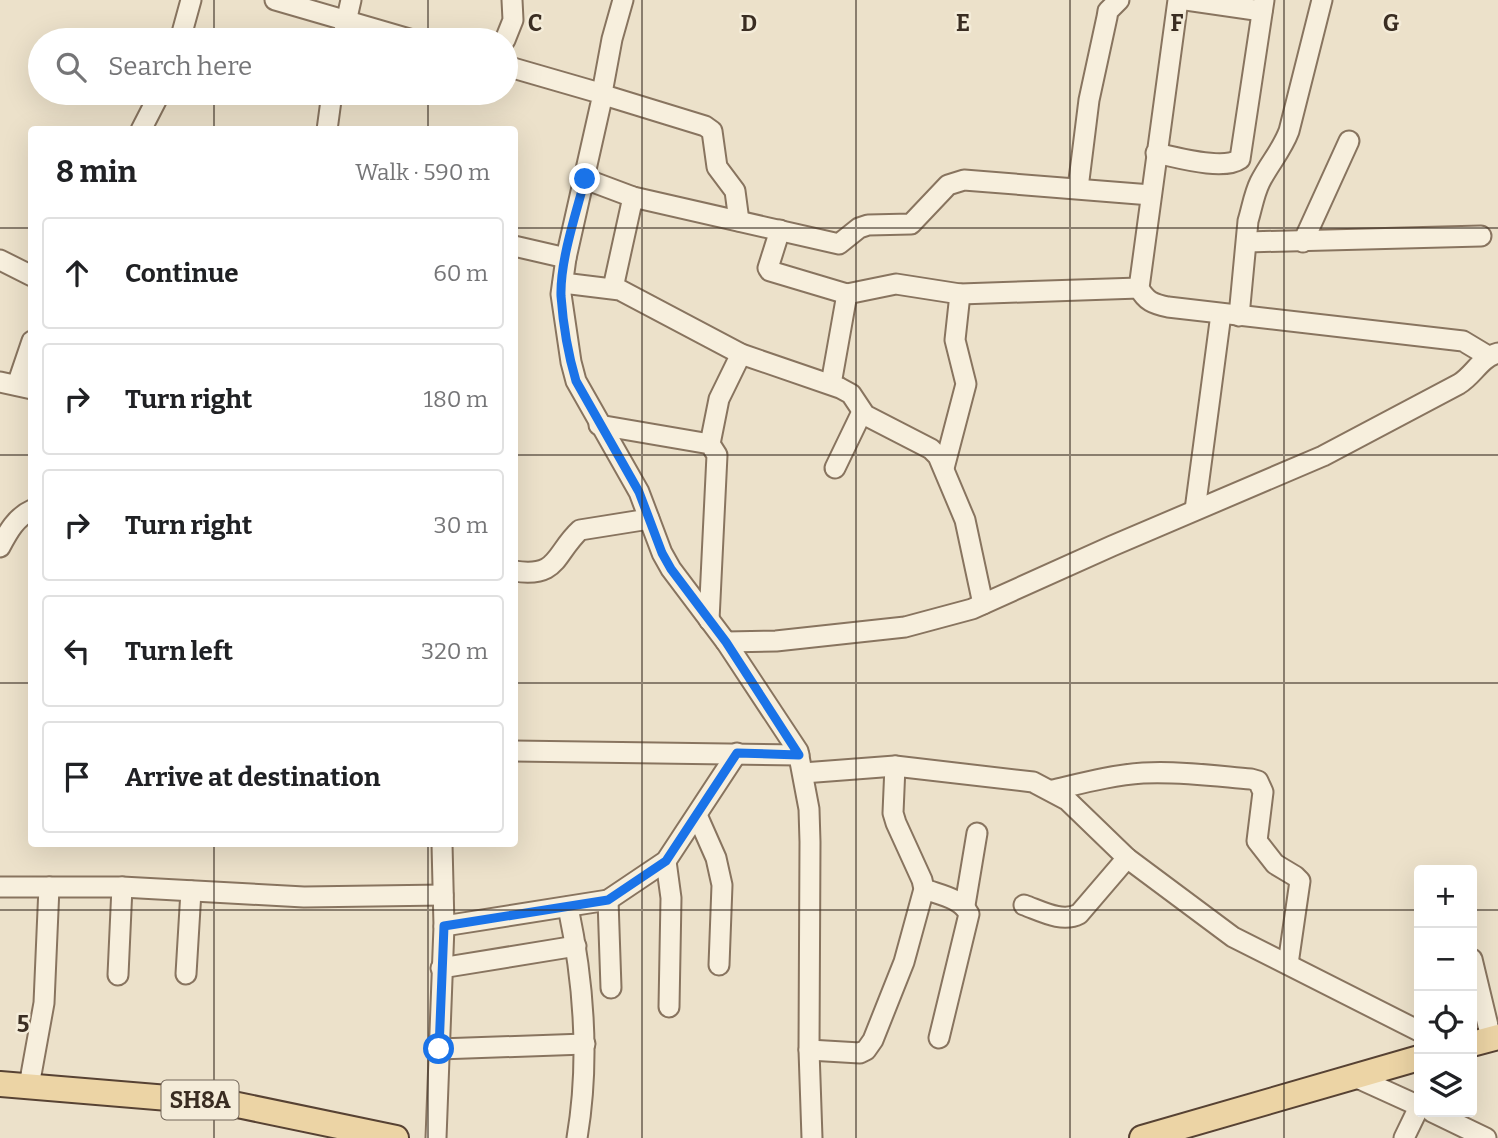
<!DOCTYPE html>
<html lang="en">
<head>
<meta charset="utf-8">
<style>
	body { margin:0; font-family:Bitter,serif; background:#f6f6f6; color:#202124 }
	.controls { position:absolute; right:21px; bottom:21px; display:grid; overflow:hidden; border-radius:7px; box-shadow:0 7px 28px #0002 }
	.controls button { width:63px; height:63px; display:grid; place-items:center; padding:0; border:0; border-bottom:2px solid #e0e0e0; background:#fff; color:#202124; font:35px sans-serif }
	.stop { position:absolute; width:21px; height:21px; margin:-16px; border:5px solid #1a73e8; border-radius:50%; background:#fff }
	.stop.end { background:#1a73e8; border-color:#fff; box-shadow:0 2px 7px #0008 }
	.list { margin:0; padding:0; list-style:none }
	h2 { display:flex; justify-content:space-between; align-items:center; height:91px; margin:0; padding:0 28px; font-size:30px }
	h2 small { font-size:23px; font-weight:400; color:#757577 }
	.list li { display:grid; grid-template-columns:46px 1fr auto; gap:21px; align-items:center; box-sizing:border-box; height:112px; margin:0 14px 14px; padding:0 14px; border:2px solid #e0e0e0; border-radius:7px }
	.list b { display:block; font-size:26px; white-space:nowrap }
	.list em { font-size:23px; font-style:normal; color:#757577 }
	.icon { flex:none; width:38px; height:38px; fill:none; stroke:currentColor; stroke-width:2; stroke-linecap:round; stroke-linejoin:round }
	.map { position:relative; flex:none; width:1498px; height:1138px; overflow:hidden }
	.search { position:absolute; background:#fff; box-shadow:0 7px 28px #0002; left:28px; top:28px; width:490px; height:77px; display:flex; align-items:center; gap:18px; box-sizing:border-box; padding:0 24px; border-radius:38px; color:#757577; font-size:26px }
	.panel { position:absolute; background:#fff; box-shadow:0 7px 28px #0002; left:28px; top:126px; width:490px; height:721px; border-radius:7px }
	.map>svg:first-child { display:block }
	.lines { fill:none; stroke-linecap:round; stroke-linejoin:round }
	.minor-casing { stroke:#88745f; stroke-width:23 }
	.major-casing { stroke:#574233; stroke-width:28 }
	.minor { stroke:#f7efdd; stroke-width:19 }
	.major { stroke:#ecd4a5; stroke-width:24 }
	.route { stroke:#1a73e8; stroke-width:9 }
	.grid { fill:none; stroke:#3a2d22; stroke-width:2; stroke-opacity:0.55 }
	.labels { text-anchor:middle; stroke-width:5; stroke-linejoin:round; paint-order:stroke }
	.shield { fill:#f4ecd9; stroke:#726659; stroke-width:2 }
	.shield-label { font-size:23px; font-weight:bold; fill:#3a2d22 }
	.grid-label { font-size:23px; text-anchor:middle; font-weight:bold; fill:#3a2d22; stroke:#f4ecd9; stroke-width:5; stroke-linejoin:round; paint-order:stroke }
</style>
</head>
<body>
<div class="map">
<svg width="1498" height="1138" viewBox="0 0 1498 1138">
	<rect width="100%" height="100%" fill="#ece1ca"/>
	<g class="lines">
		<g class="minor-casing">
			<g id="minor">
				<path d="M275,0l138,40"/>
				<path d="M1178,0l-39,288c7,13 14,16 29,19l295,34 25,15"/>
				<path d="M1186,0l76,11"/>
				<path d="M180,40l11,-40"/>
				<path d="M342,40l9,-40"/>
				<path d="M505,40l8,-20 -1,-20"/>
				<path d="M506,66l97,28 -37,164 -5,36 10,68 5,19 63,111 23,61 9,16 55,73 72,109 11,58 1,33 -1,208 3,88"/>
				<path d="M602,93l10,-54 11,-39"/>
				<path d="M604,95l101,31 7,5 5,36 18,24 4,30"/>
				<path d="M141,130l19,-37"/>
				<path d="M327,130l5,-37"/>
				<path d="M1156,153c20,4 67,18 84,6l24,-159"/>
				<path d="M585,179l48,18 206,47 20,-16 9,-3 43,-1 37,-39 16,-5 187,15"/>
				<path d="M1078,188l11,-88 18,-83 1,-6 11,-11"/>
				<path d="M780,230l-12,38 2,3 77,23 49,-10 64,10 179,-6"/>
				<path d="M1247,242l234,-6"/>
				<path d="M1303,242l46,-101"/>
				<path d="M514,246l52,12"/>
				<path d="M0,260l32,16"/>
				<path d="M563,283l57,7 121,64 99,34 11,6 14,21 66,34 7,7 27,64 18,84"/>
				<path d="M613,288l20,-91"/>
				<path d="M1239,316l9,-95c4,-13 6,-27 12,-39 9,-18 22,-32 29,-51l33,-131"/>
				<path d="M0,382l32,7"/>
				<path d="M831,384l16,-90"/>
				<path d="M17,385l15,-44"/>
				<path d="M599,425l111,19 7,11 -8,165"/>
				<path d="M710,444l9,-45 22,-45"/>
				<path d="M835,468l27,-56"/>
				<path d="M944,468l22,-84 -11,-44 5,-46"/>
				<path d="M1195,510l26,-196"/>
				<path d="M0,547c8,-15 16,-30 32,-37"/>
				<path d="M514,571c45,7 40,-17 66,-41l69,-11"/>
				<path d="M726,642l50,-1 129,-14 67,-18 140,-63 211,-90 136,-72c15,-9 21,-26 39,-31"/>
				<path d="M514,751l285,4"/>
				<path d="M803,773l92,-7 138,16 34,18 60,58 106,79 186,94"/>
				<path d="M1053,790c30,-7 60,-15 90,-17 36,-2 73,3 108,6l7,2 5,11 -6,49 18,23 20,12 5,5 -12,83"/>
				<path d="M697,815l19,43 6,27 -3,80"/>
				<path d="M666,861l5,37 -2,109"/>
				<path d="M0,887h122l182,10 139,-2"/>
				<path d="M924,889c16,6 37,9 45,25l-30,124"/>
				<path d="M608,900l3,88"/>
				<path d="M965,905l12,-72"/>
				<path d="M1024,905c17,6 38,18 55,9l48,-56"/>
				<path d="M568,907c16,76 22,154 9,231"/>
				<path d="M444,926l164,-26 58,-39 71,-108"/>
				<path d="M1472,959l19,79"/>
				<path d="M441,968l135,-22"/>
				<path d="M186,974l5,-83"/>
				<path d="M118,975l4,-88"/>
				<path d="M439,1049l146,-5"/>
				<path d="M809,1050l51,3 6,-3 7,-10 31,-78 20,-73 -2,-9 -26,-57 -3,-10 2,-47"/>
				<path d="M1353,1076l66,30"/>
				<path d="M29,1086l15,-83 5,-116"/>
				<path d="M1432,1112l54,26"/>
				<path d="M436,1138l8,-212 -2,-82"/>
				<path d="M1404,1138l15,-31"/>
			</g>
		</g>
		<g class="major-casing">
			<g id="major">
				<path d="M1472,1044l26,-7"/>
				<path d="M0,1084l228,19 168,35"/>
				<path d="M1142,1138l277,-80"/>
			</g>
		</g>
		<use href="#minor" class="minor"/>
		<use href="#major" class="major"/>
	</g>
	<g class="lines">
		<path class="route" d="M439,1049l5,-123 164,-26 58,-39 71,-108 62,2 -73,-113 -55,-73 -9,-16 -23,-61 -63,-111c-8,-27 -13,-57 -15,-85 -1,-36 15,-82 24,-117"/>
	</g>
	<path class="grid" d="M214,0v40M428,0v40M642,0v1138M856,0v1138M1070,0v1138M1284,0v1138M214,93v37M428,93v37M0,228h32M514,228h984M0,455h32M514,455h984M0,683h32M514,683h984M214,844v294M428,844v294M0,910h1419M1472,910h26"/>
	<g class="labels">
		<rect class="shield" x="161.5" y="1080.5" width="77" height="39" rx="5"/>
		<g class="shield-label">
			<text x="200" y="1108">SH8A</text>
		</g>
	</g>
	<g class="grid-label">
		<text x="535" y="31">C</text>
		<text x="749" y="31">D</text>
		<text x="963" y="31">E</text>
		<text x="1177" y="31">F</text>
		<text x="1391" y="31">G</text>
		<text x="23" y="1032">5</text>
	</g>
</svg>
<div class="controls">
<button>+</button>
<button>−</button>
<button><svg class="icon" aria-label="locate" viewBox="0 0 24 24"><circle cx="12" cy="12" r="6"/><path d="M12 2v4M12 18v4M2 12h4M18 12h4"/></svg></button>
<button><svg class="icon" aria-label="layers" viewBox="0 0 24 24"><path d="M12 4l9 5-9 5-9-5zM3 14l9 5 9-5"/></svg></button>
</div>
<div class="stop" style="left:439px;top:1049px"></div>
<div class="stop end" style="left:585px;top:179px"></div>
<div class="search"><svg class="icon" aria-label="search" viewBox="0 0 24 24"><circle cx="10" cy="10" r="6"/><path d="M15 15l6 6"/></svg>Search here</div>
<section class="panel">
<h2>8 min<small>Walk · 590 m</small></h2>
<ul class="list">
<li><svg class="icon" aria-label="ahead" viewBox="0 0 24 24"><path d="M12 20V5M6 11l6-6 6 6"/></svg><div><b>Continue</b></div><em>60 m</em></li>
<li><svg class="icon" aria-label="right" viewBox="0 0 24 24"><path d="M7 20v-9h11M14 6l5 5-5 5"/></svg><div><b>Turn right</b></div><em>180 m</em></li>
<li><svg class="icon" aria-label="right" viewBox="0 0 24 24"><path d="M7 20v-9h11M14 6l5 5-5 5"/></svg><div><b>Turn right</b></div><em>30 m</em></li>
<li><svg class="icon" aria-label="left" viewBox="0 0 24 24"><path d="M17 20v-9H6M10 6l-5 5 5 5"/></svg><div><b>Turn left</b></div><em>320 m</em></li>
<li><svg class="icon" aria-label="arrive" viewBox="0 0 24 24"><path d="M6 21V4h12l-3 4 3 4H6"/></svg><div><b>Arrive at destination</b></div></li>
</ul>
</section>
</div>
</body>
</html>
